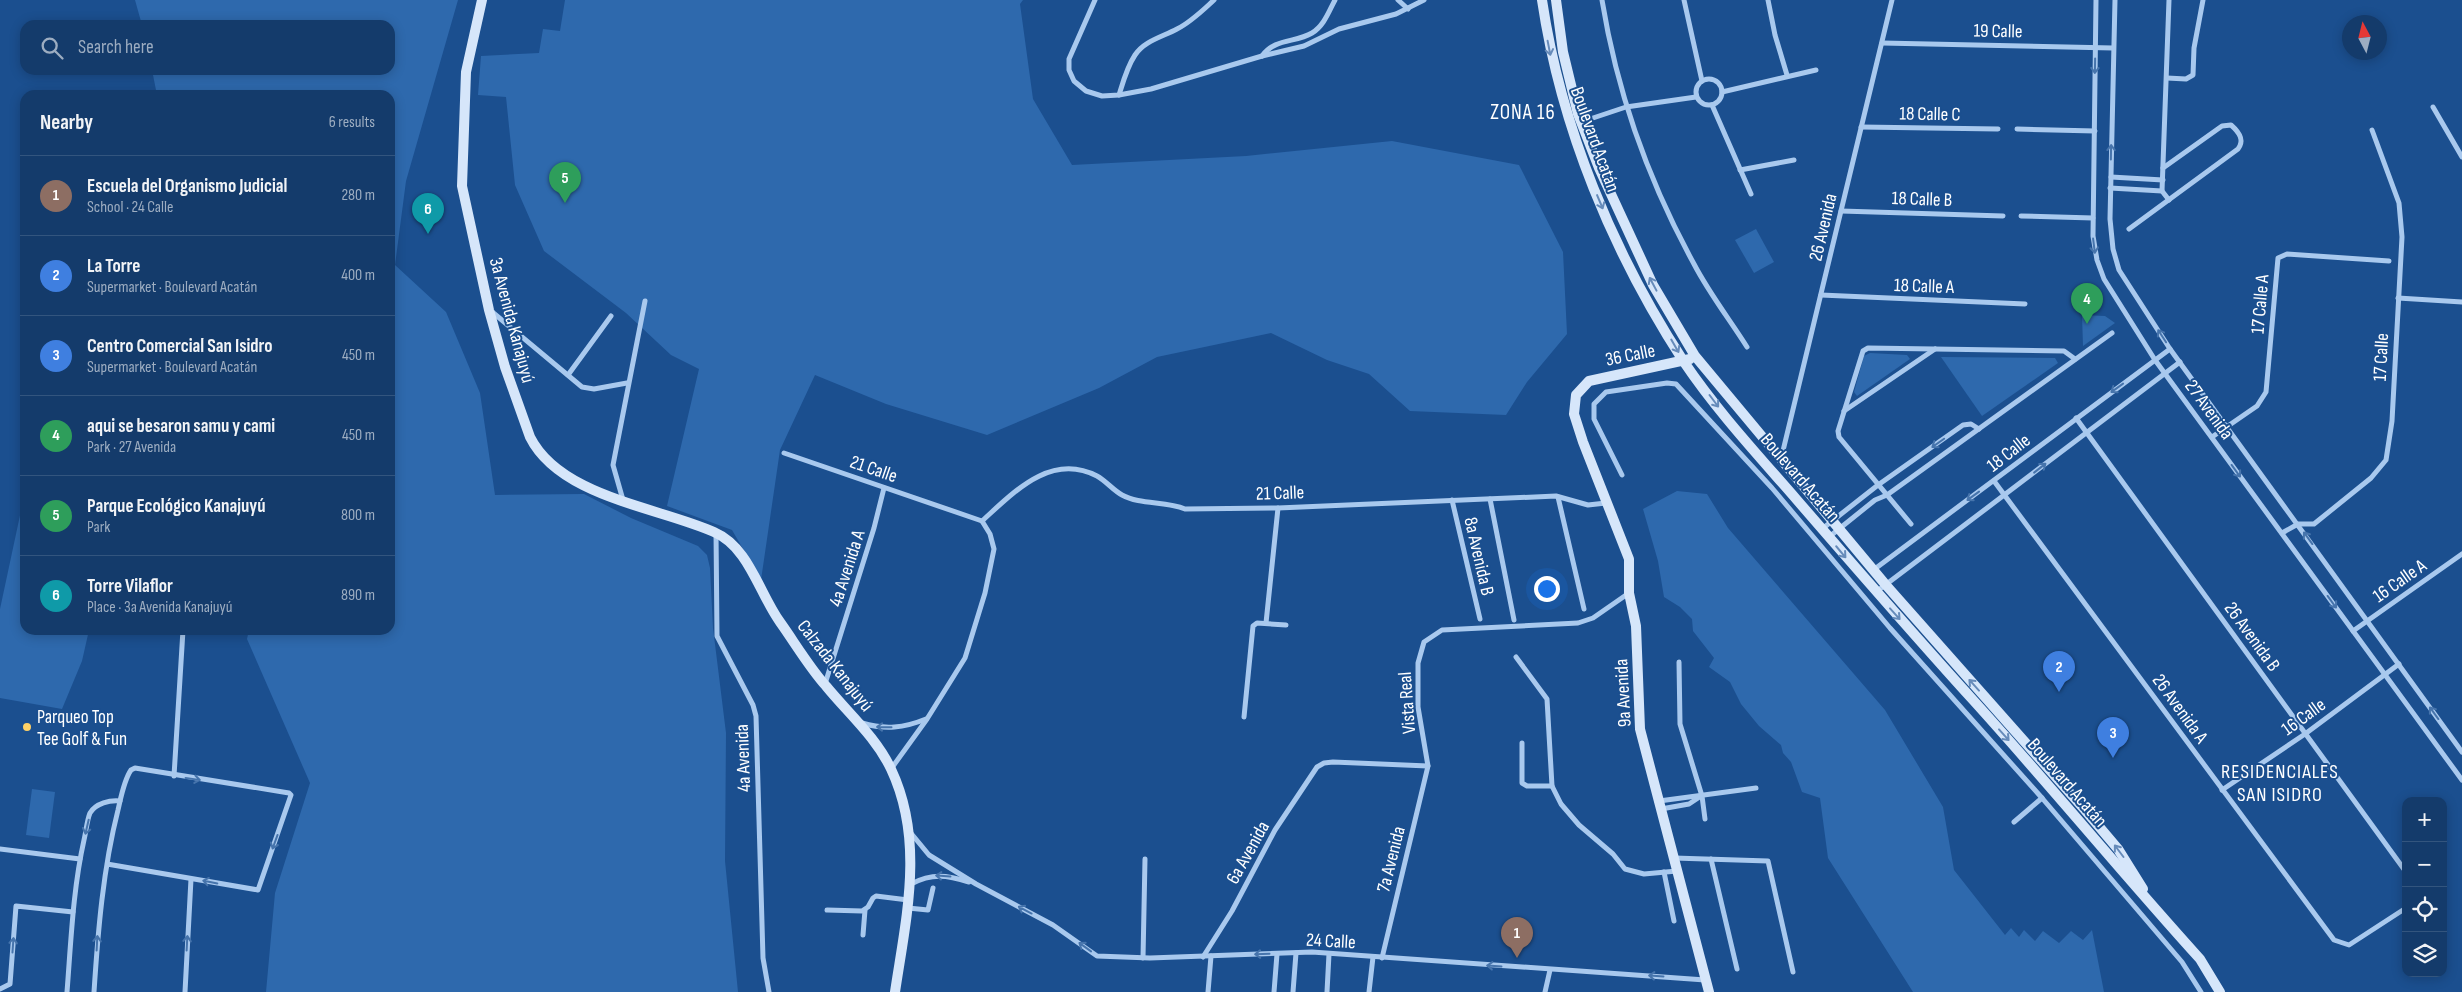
<!DOCTYPE html>
<html lang="en">
<head>
<meta charset="utf-8">
<style>
	body { margin:0; font-family:"Sofia Sans Condensed",sans-serif; background:#1d4271; color:#f1f3f6 }
	.controls { position:absolute; right:15px; bottom:15px; display:grid; overflow:hidden; border-radius:10px; box-shadow:0 2px 12px #0003 }
	.controls button { width:45px; height:45px; display:grid; place-items:center; padding:0; border:0; border-bottom:1px solid #33557e; background:#143b6b; color:#f1f3f6; font:25px sans-serif }
	.compass { position:absolute; left:2342px; top:15px; width:45px; height:45px; border-radius:50%; background:#143b6b; box-shadow:0 2px 12px #0003; rotate:353deg }
	.you { position:absolute; left:1546px; top:588px; width:18px; height:18px; margin:-12px; border:4px solid #fff; border-radius:50%; background:#1a73e8; box-shadow:0 0 0 8px #1a73e833 }
	.badge { display:grid; place-items:center; width:32px; height:32px; border-radius:50%; background:#8c9099; color:#fff; font-size:16px; font-weight:700 }
	.pin { position:absolute; translate:-50% -41px; filter:drop-shadow(0 1px 2px #0008) }
	.pin::after { content:''; position:absolute; top:26px; width:18px; height:15px; background:inherit; clip-path:polygon(0 0,100% 0,50% 100%) }
	.list { margin:0; padding:0; list-style:none }
	h2 { display:flex; justify-content:space-between; align-items:center; height:65px; margin:0; padding:0 20px; font-size:21px }
	h2 small { font-size:16px; font-weight:400; color:#9dadc1 }
	.list li { display:grid; grid-template-columns:32px 1fr auto; gap:15px; align-items:center; box-sizing:border-box; height:80px; padding:0 20px; border-top:1px solid #33557e }
	.list b { display:block; font-size:19px; white-space:nowrap }
	.list p { margin:0; font-size:16px; white-space:nowrap; color:#9dadc1 }
	.list em { font-size:16px; font-style:normal; color:#9dadc1 }
	.icon { flex:none; width:28px; height:28px; fill:none; stroke:currentColor; stroke-width:2; stroke-linecap:round; stroke-linejoin:round }
	.map { position:relative; flex:none; width:2462px; height:992px; overflow:hidden }
	.search { position:absolute; background:#143b6b; box-shadow:0 2px 12px #0003; left:20px; top:20px; width:375px; height:55px; display:flex; align-items:center; gap:12px; box-sizing:border-box; padding:0 18px; border-radius:15px; color:#9dadc1; font-size:19px }
	.panel { position:absolute; background:#143b6b; box-shadow:0 2px 12px #0003; left:20px; top:90px; width:375px; height:545px; border-radius:15px }
	.map>svg:first-child { display:block }
	.green { fill:#2e69ad }
	.lines { fill:none; stroke-linecap:round; stroke-linejoin:round }
	.street { stroke:#a9c9ee; stroke-width:5 }
	.secondary { stroke:#d6e6fa; stroke-width:10 }
	.oneway { stroke:#668bba }
	.oneway2 { stroke:#4674ac }
	.poi-dot { fill:#ffd166; stroke:#1b4f8f; stroke-width:2 }
	.labels { text-anchor:middle; stroke-width:4; stroke-linejoin:round; paint-order:stroke }
	.street-label { font-size:19px; fill:#fff; stroke:#1b4f8f }
	.poi-label { font-size:19px; fill:#fff; stroke:#1b4f8f; text-anchor:start }
	.neighbourhood-label { font-size:20px; letter-spacing:1px; fill:#fff; stroke:#1b4f8f }
	.quarter-label { font-size:21px; letter-spacing:1px; fill:#fff; stroke:#1b4f8f }
</style>
</head>
<body>
<div class="map">
<svg width="2462" height="992" viewBox="0 0 2462 992">
	<rect width="100%" height="100%" fill="#1b4f8f"/>
	<g class="green">
		<path d="M135,0h323l-52,181 -11,84 51,47 34,81 15,102 89,-1 47,24 67,28 9,9 3,13 3,60 13,105 -1,128 13,131h-472l9,-99 35,-110 -63,-144 2,-9h141v-535h-233l-5,-25h238v-45h-248z"/>
		<path d="M565,0h458l-3,4 13,95 39,66 174,-9 146,-15 127,24 44,87 4,82 -40,48 -21,33 -96,-4 -41,-37 -42,-14 -56,-27 -114,24 -58,31 -112,47 -101,-31 -71,-29 -35,75 -19,130 -29,-50 -65,-24 32,-137 -28,-14 -45,-42 -82,-62 -29,-66 -9,-88 -28,-2 3,-39 58,-3 4,-24 17,2z"/>
		<path d="M1756,229l18,33 -20,11 -19,-33z"/>
		<path d="M2082,315l23,1 10,7 -32,23z"/>
		<path d="M1870,353l37,2 3,4 -53,37 -3,-4 10,-36z"/>
		<path d="M1941,357l114,1 3,5 -76,53z"/>
		<path d="M1677,491l30,3 21,34 157,182 58,97 11,63 51,65 6,-7 8,9 5,-7 11,11 8,-10 16,12 12,-12 12,9 9,-10 12,62h-191l-85,-134 -8,-60 -18,-6 -11,-30 -8,-9 -2,-8 -22,-19 -18,-22 -11,-22 -21,-15 5,-9 -21,-27 -1,-12 -12,-12 -16,-10 -6,-36 -15,-52z"/>
		<path d="M25,492v138h64l-7,31 -20,48 -62,-11v-89z"/>
		<path d="M32,789l23,3 -6,46 -23,-3z"/>
	</g>
	<g class="lines">
		<g class="street">
			<path d="M1095,0l-26,59v11l5,11 12,10 16,5 17,-1 32,-6 111,-33 42,-10 35,-17 57,-15 28,-14"/>
			<path d="M1398,0l10,9"/>
			<path d="M1602,0c15,92 47,182 92,264 15,29 36,56 53,83"/>
			<path d="M1684,0l18,81"/>
			<path d="M1768,0l7,35 12,40"/>
			<path d="M2096,0l-3,236 4,24 7,19 51,81 307,420"/>
			<path d="M2115,0l-5,219 3,30 6,21 51,79 292,403"/>
			<path d="M1882,43l231,5"/>
			<path d="M1262,56c13,-18 33,-13 50,-23 12,-7 17,-22 23,-33"/>
			<path d="M2167,78l19,1 7,-4 1,-27 9,-48"/>
			<circle cx="1709" cy="92" r="13"/>
			<path d="M1722,92l94,-22"/>
			<path d="M1119,95c4,-13 8,-28 16,-40 9,-14 27,-18 42,-26 14,-7 25,-18 37,-29"/>
			<path d="M1712,105l39,89"/>
			<path d="M2433,107l29,50"/>
			<path d="M1581,122l45,-15 70,-10"/>
			<path d="M1861,127l137,2"/>
			<path d="M2017,129l78,2"/>
			<path d="M1740,170l54,-10"/>
			<path d="M2111,177l52,3"/>
			<path d="M2110,188l52,3"/>
			<path d="M2169,200l-7,-9 7,-191"/>
			<path d="M1841,211l162,5"/>
			<path d="M2021,216l72,2"/>
			<path d="M2129,229l109,-80c7,-9 1,-17 -7,-24l-9,1 -59,42"/>
			<path d="M1821,295l204,9"/>
			<path d="M2398,298l64,4"/>
			<path d="M491,311l91,76 12,2 33,-6"/>
			<path d="M568,375l43,-59"/>
			<path d="M1844,411l91,-62"/>
			<path d="M2076,418l330,454"/>
			<path d="M2212,437l45,-31 9,-14 12,-134 9,-4 102,7"/>
			<path d="M784,453l198,68 8,13 4,15 -9,44 -20,65 -38,61 -36,50"/>
			<path d="M1781,459l111,-459"/>
			<path d="M1622,475l-28,-56v-15l12,-12 61,-9 9,1 96,104 118,140 152,170 140,164 19,30"/>
			<path d="M1994,481l340,459 15,5 57,-37"/>
			<path d="M1558,497l26,112"/>
			<path d="M1490,499l24,121"/>
			<path d="M623,500l-10,-35 32,-164"/>
			<path d="M1452,500l28,119"/>
			<path d="M982,521c32,-29 69,-69 115,-45 9,5 16,14 25,19 18,10 44,6 63,14l93,-1 278,-12 32,9 18,-2"/>
			<path d="M1911,524l-72,-87 -1,-6 25,-80 5,-3 196,3 11,8"/>
			<path d="M1822,529l56,-44 85,-60 8,-1 8,5"/>
			<path d="M716,532l1,104 36,69 3,11 7,242 6,34"/>
			<path d="M2282,533l16,-9h16l57,-46 15,-18 6,-39 10,-184 -3,-34 -27,-73"/>
			<path d="M1829,537l46,-37 12,-5 225,-162"/>
			<path d="M1872,571l298,-222"/>
			<path d="M1876,592l304,-230"/>
			<path d="M1266,623l12,-115"/>
			<path d="M2353,631l109,-77"/>
			<path d="M1516,657l31,42 5,87 9,18 18,21 34,29 12,15 19,5 33,-3"/>
			<path d="M1679,662l1,62 22,72 3,23"/>
			<path d="M825,684l49,-156 10,-40"/>
			<path d="M1244,717l9,-91 4,-3 29,2"/>
			<path d="M862,723c23,7 42,5 64,-4"/>
			<path d="M1522,743v40l5,3h25"/>
			<path d="M174,776l9,-146"/>
			<path d="M2222,790l83,-56 94,-70"/>
			<path d="M1659,801l97,-13"/>
			<path d="M1661,809l28,-5 12,-8"/>
			<path d="M2014,822l28,-24"/>
			<path d="M910,832l19,23 47,29 77,41 44,31 53,2 162,-6 393,28"/>
			<path d="M0,849l80,10"/>
			<path d="M1674,858l94,3 25,111"/>
			<path d="M1711,859l26,110"/>
			<path d="M1664,872l10,49"/>
			<path d="M911,884c21,-11 36,-9 58,-2"/>
			<path d="M908,908l20,2 5,-22"/>
			<path d="M827,910l35,1 6,-4 5,-9 3,-2 32,4"/>
			<path d="M863,935l2,-25"/>
			<path d="M1203,957l29,-46 43,-81 42,-63 7,-4 9,-1 95,4"/>
			<path d="M1143,958l2,-99"/>
			<path d="M1382,958l46,-192 -10,-59v-44l6,-21 18,-12 136,-7 15,-5 36,-25"/>
			<path d="M0,989l10,-5 6,-78 57,6"/>
			<path d="M67,992c4,-51 6,-103 17,-152 2,-8 3,-20 6,-27 6,-10 20,-13 30,-12"/>
			<path d="M94,992c4,-61 9,-123 24,-182 3,-13 6,-30 13,-40l4,-2 154,25 2,2 -33,95 -151,-26"/>
			<path d="M185,992l6,-113"/>
			<path d="M1208,992l3,-36"/>
			<path d="M1274,992l3,-38"/>
			<path d="M1293,992l3,-39"/>
			<path d="M1327,992l2,-38"/>
			<path d="M1369,992l4,-35"/>
			<path d="M1545,992l5,-22"/>
		</g>
		<g class="secondary">
			<path d="M482,0l-16,72 -4,114 27,124 16,57 25,70c30,60 128,70 184,95 35,15 45,61 66,90 15,21 29,45 46,64 22,27 50,51 65,83 34,72 15,149 4,223"/>
			<path d="M1542,0c19,128 71,253 142,362 33,49 74,93 113,138 58,67 116,134 176,200 77,85 150,174 227,259l20,33"/>
			<path d="M1556,0l7,52 15,62 21,54 54,117 42,71 190,228 200,226 33,39 25,40"/>
			<path d="M1690,359l-101,22 -13,14 -2,19 9,28 46,117v34l7,33 4,103 69,263"/>
		</g>
	</g>
	<defs><path id="oneway-shaft" d="M-6 0H5M1.5-3L5.5 0L1.5 3" fill="none" stroke-width="1.6" stroke-linecap="round" stroke-linejoin="round" transform="scale(1.25)"/></defs>
	<g class="oneway">
		<use href="#oneway-shaft" transform="translate(1549 48) rotate(79)"/>
		<use href="#oneway-shaft" transform="translate(1600 202) rotate(67)"/>
		<use href="#oneway-shaft" transform="translate(1653 284) rotate(-118)"/>
		<use href="#oneway-shaft" transform="translate(1675 346) rotate(60)"/>
		<use href="#oneway-shaft" transform="translate(1714 401) rotate(53)"/>
		<use href="#oneway-shaft" transform="translate(1841 552) rotate(50)"/>
		<use href="#oneway-shaft" transform="translate(1895 614) rotate(48)"/>
		<use href="#oneway-shaft" transform="translate(1974 685) rotate(-132)"/>
		<use href="#oneway-shaft" transform="translate(2004 735) rotate(48)"/>
		<use href="#oneway-shaft" transform="translate(2119 851) rotate(-127)"/>
	</g>
	<g class="oneway2">
		<use href="#oneway-shaft" transform="translate(2095 66) rotate(91)"/>
		<use href="#oneway-shaft" transform="translate(2111 152) rotate(-89)"/>
		<use href="#oneway-shaft" transform="translate(2094 246) rotate(83)"/>
		<use href="#oneway-shaft" transform="translate(2162 336) rotate(-123)"/>
		<use href="#oneway-shaft" transform="translate(2117 388) rotate(144)"/>
		<use href="#oneway-shaft" transform="translate(1938 443) rotate(145)"/>
		<use href="#oneway-shaft" transform="translate(2040 468) rotate(-38)"/>
		<use href="#oneway-shaft" transform="translate(2236 471) rotate(54)"/>
		<use href="#oneway-shaft" transform="translate(1973 496) rotate(144)"/>
		<use href="#oneway-shaft" transform="translate(2308 538) rotate(-126)"/>
		<use href="#oneway-shaft" transform="translate(2332 602) rotate(54)"/>
		<use href="#oneway-shaft" transform="translate(2434 713) rotate(-126)"/>
		<use href="#oneway-shaft" transform="translate(884 727) rotate(-179)"/>
		<use href="#oneway-shaft" transform="translate(193 779) rotate(8)"/>
		<use href="#oneway-shaft" transform="translate(87 827) rotate(103)"/>
		<use href="#oneway-shaft" transform="translate(275 842) rotate(110)"/>
		<use href="#oneway-shaft" transform="translate(943 876) rotate(-176)"/>
		<use href="#oneway-shaft" transform="translate(210 882) rotate(-169)"/>
		<use href="#oneway-shaft" transform="translate(1025 910) rotate(-152)"/>
		<use href="#oneway-shaft" transform="translate(97 943) rotate(-87)"/>
		<use href="#oneway-shaft" transform="translate(187 943) rotate(-87)"/>
		<use href="#oneway-shaft" transform="translate(13 945) rotate(-86)"/>
		<use href="#oneway-shaft" transform="translate(1085 947) rotate(-144)"/>
		<use href="#oneway-shaft" transform="translate(1262 954) rotate(178)"/>
		<use href="#oneway-shaft" transform="translate(1494 966) rotate(-176)"/>
		<use href="#oneway-shaft" transform="translate(1656 976) rotate(-176)"/>
	</g>
	<circle class="poi-dot" cx="27" cy="727" r="5"/>
	<g class="labels">
		<g class="street-label">
			<text transform="translate(1998 30) rotate(1)" y="7">19 Calle</text>
			<text transform="translate(1930 113) rotate(1)" y="7">18 Calle C</text>
			<text transform="translate(1596 139) rotate(70)" y="7">Boulevard Acatán</text>
			<text transform="translate(1922 198) rotate(2)" y="7">18 Calle B</text>
			<text transform="translate(1822 227) rotate(-77)" y="7">26 Avenida</text>
			<text transform="translate(1924 285) rotate(2)" y="7">18 Calle A</text>
			<text transform="translate(2259 304) rotate(-85)" y="7">17 Calle A</text>
			<text transform="translate(513 320) rotate(75)" y="7">3a Avenida Kanajuyú</text>
			<text transform="translate(1630 354) rotate(-11)" y="7">36 Calle</text>
			<text transform="translate(2380 357) rotate(-87)" y="7">17 Calle</text>
			<text transform="translate(2210 409) rotate(54)" y="7">27 Avenida</text>
			<text transform="translate(2008 452) rotate(-38)" y="7">18 Calle</text>
			<text transform="translate(874 468) rotate(19)" y="7">21 Calle</text>
			<text transform="translate(1801 477) rotate(49)" y="7">Boulevard Acatán</text>
			<text transform="translate(1280 492) rotate(-2)" y="7">21 Calle</text>
			<text transform="translate(1480 556) rotate(77)" y="7">8a Avenida B</text>
			<text transform="translate(846 568) rotate(-72)" y="7">4a Avenida A</text>
			<text transform="translate(2399 580) rotate(-35)" y="7">16 Calle A</text>
			<text transform="translate(2253 636) rotate(54)" y="7">26 Avenida B</text>
			<text transform="translate(836 665) rotate(52)" y="7">Calzada Kanajuyú</text>
			<text transform="translate(1622 693) rotate(-93)" y="7">9a Avenida</text>
			<text transform="translate(1406 703) rotate(-94)" y="7">Vista Real</text>
			<text transform="translate(2181 708) rotate(54)" y="7">26 Avenida A</text>
			<text transform="translate(2303 716) rotate(-36)" y="7">16 Calle</text>
			<text transform="translate(742 758) rotate(-92)" y="7">4a Avenida</text>
			<text transform="translate(2068 782) rotate(49)" y="7">Boulevard Acatán</text>
			<text transform="translate(1247 852) rotate(-61)" y="7">6a Avenida</text>
			<text transform="translate(1390 859) rotate(-76)" y="7">7a Avenida</text>
			<text transform="translate(1331 940) rotate(3)" y="7">24 Calle</text>
		</g>
		<g class="poi-label">
			<text x="37" y="723">Parqueo Top<tspan x="37" dy="22">Tee Golf &amp; Fun</tspan></text>
		</g>
		<g class="neighbourhood-label">
			<text x="2280" y="778">RESIDENCIALES<tspan x="2280" dy="23">SAN ISIDRO</tspan></text>
		</g>
		<g class="quarter-label">
			<text x="1523" y="119">ZONA 16</text>
		</g>
	</g>
</svg>
<div class="controls">
<button>+</button>
<button>−</button>
<button><svg class="icon" aria-label="locate" viewBox="0 0 24 24"><circle cx="12" cy="12" r="6"/><path d="M12 2v4M12 18v4M2 12h4M18 12h4"/></svg></button>
<button><svg class="icon" aria-label="layers" viewBox="0 0 24 24"><path d="M12 4l9 5-9 5-9-5zM3 14l9 5 9-5"/></svg></button>
</div>
<svg class="compass" viewBox="-18 -18 36 36"><path d="M0-13l5 13h-10z" fill="#e53935"/><path d="M0 13l5-13h-10z" fill="#9dadc1"/></svg>
<div class="you"></div>
<div class="pin badge" style="left:1517px;top:958px;background:#8d6e63">1</div>
<div class="pin badge" style="left:2059px;top:692px;background:#3f7fe0">2</div>
<div class="pin badge" style="left:2113px;top:758px;background:#3f7fe0">3</div>
<div class="pin badge" style="left:2087px;top:324px;background:#2e9e5b">4</div>
<div class="pin badge" style="left:565px;top:203px;background:#2e9e5b">5</div>
<div class="pin badge" style="left:428px;top:234px;background:#0f9aa8">6</div>
<div class="search"><svg class="icon" aria-label="search" viewBox="0 0 24 24"><circle cx="10" cy="10" r="6"/><path d="M15 15l6 6"/></svg>Search here</div>
<section class="panel">
<h2>Nearby<small>6 results</small></h2>
<ul class="list">
<li><span class="badge" style="background:#8d6e63">1</span><div><b>Escuela del Organismo Judicial</b><p>School · 24 Calle</p></div><em>280 m</em></li>
<li><span class="badge" style="background:#3f7fe0">2</span><div><b>La Torre</b><p>Supermarket · Boulevard Acatán</p></div><em>400 m</em></li>
<li><span class="badge" style="background:#3f7fe0">3</span><div><b>Centro Comercial San Isidro</b><p>Supermarket · Boulevard Acatán</p></div><em>450 m</em></li>
<li><span class="badge" style="background:#2e9e5b">4</span><div><b>aqui se besaron samu y cami</b><p>Park · 27 Avenida</p></div><em>450 m</em></li>
<li><span class="badge" style="background:#2e9e5b">5</span><div><b>Parque Ecológico Kanajuyú</b><p>Park</p></div><em>800 m</em></li>
<li><span class="badge" style="background:#0f9aa8">6</span><div><b>Torre Vilaflor</b><p>Place · 3a Avenida Kanajuyú</p></div><em>890 m</em></li>
</ul>
</section>
</div>
</body>
</html>
